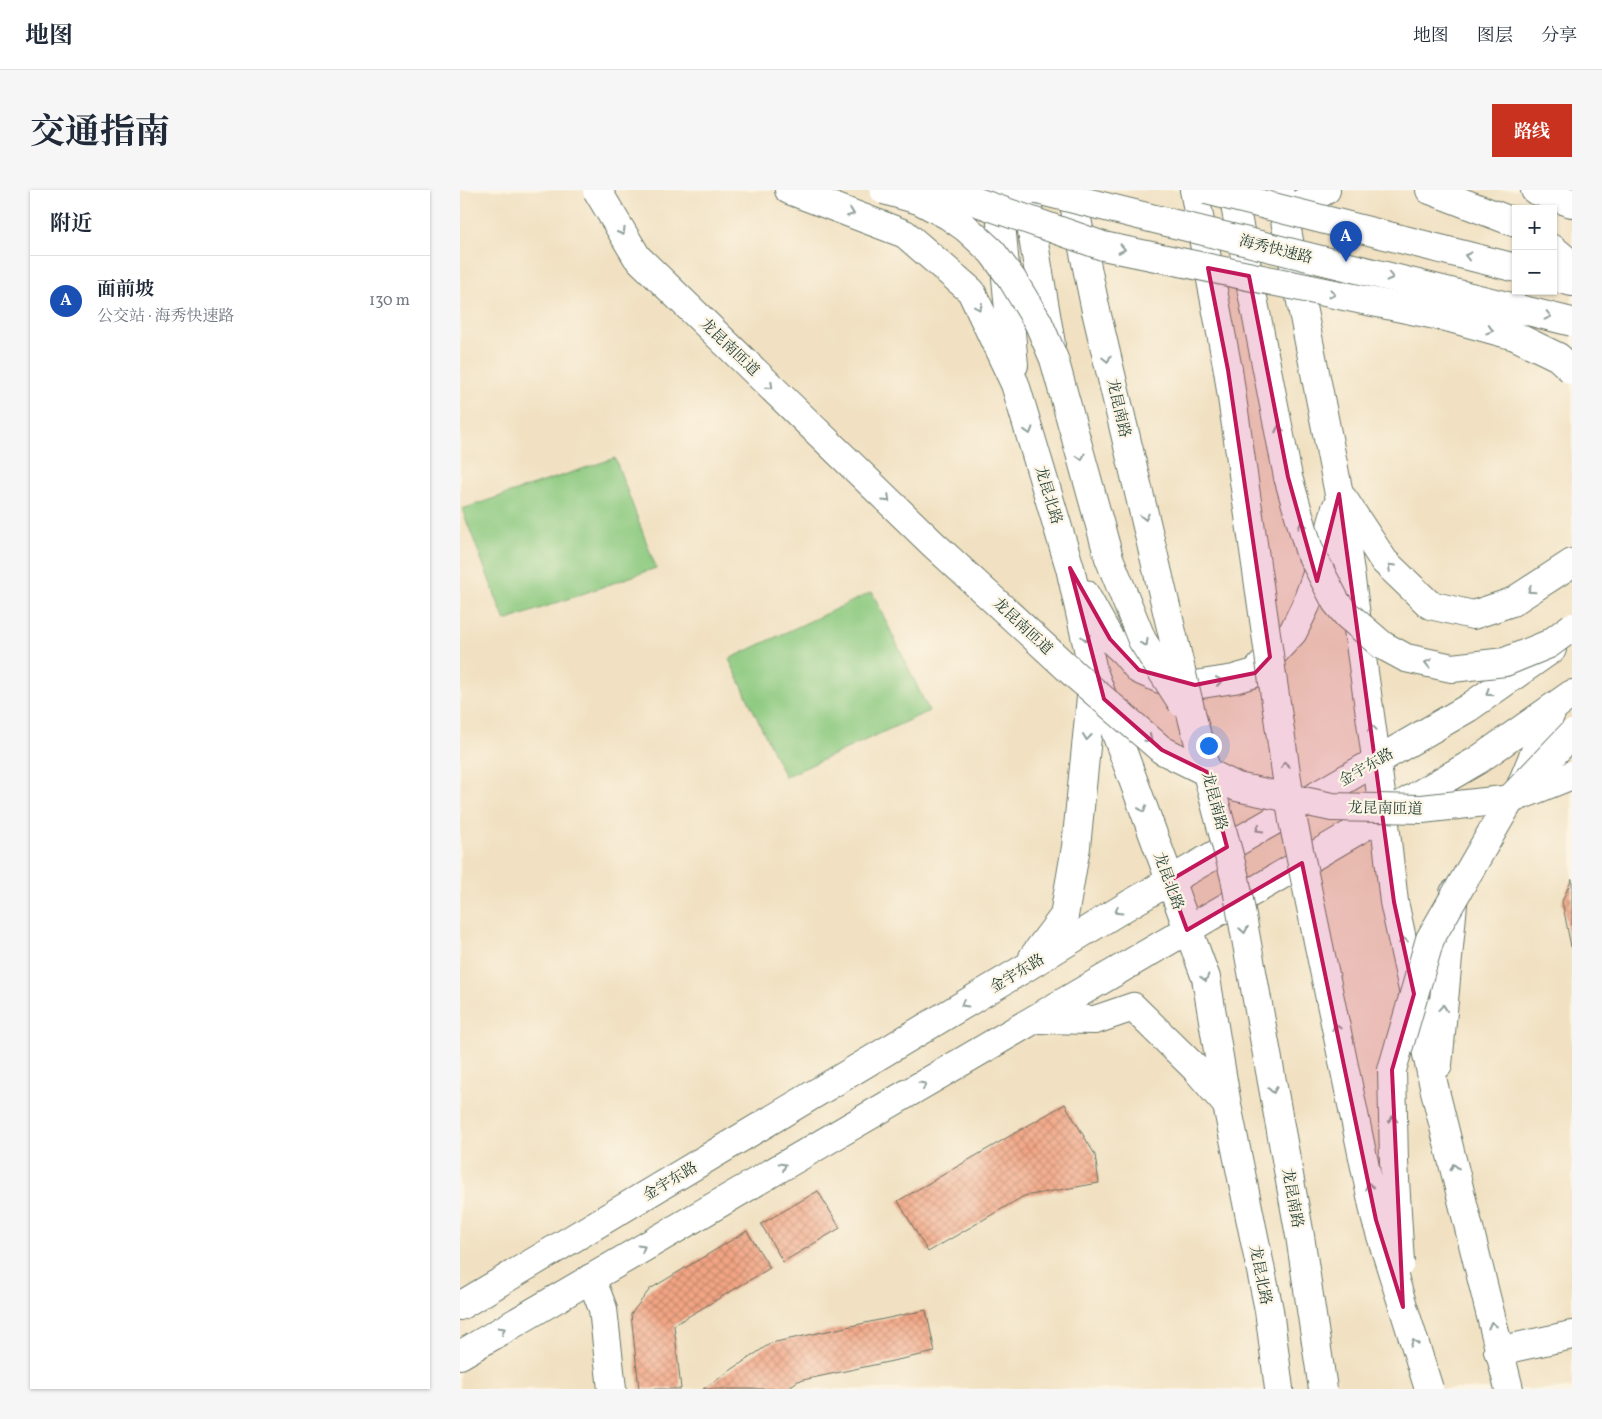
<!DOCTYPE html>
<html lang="zh">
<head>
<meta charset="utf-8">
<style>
	body { margin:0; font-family:Vollkorn,"Noto Serif SC",serif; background:#f6f6f7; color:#1f2937 }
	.controls { position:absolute; right:15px; top:15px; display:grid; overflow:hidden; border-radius:0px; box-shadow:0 1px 4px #0004 }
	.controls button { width:45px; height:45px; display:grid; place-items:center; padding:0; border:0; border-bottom:1px solid #e0e1e3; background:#fff; color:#1f2937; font:25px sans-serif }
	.you { position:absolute; left:748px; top:555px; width:18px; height:18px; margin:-12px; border:4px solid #fff; border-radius:50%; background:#1a73e8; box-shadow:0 0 0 8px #1a73e833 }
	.badge { display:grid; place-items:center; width:32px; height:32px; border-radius:50%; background:#c8321e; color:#fff; font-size:16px; font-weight:700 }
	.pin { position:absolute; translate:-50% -41px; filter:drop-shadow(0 1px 2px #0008) }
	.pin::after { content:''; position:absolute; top:26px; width:18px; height:15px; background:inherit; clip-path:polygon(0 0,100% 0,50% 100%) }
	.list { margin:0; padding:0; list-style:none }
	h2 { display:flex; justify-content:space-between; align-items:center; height:65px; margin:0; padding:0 20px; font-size:21px }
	h2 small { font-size:16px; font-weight:400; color:#747a83 }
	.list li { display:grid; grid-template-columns:32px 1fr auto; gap:15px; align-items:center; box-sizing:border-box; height:90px; padding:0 20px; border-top:1px solid #e0e1e3 }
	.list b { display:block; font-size:19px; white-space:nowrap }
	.list p { margin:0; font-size:16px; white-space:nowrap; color:#747a83 }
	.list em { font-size:16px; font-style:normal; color:#747a83 }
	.map { position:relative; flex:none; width:1112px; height:1199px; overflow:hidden; border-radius:0px }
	header { display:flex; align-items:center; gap:30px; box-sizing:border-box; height:70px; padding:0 25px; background:#fff; border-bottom:1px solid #e0e1e3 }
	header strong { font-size:24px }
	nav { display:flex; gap:28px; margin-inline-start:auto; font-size:18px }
	.intro { display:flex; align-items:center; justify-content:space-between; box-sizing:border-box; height:120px; padding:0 30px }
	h1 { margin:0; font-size:35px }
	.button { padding:12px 22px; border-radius:0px; background:#c8321e; color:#fff; font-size:18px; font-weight:700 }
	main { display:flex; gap:30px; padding:0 30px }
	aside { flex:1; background:#fff; border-radius:0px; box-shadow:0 1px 4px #0004 }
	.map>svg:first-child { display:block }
	.grass { fill:#8bc97f; stroke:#55835a }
	.building { fill:url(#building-cross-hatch) }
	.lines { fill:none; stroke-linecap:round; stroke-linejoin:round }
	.minor-casing { stroke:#687666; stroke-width:30 }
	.tertiary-casing { stroke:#687666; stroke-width:30 }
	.secondary-casing { stroke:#687666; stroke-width:30 }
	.trunk-casing { stroke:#687666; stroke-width:30 }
	.motorway-casing { stroke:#687666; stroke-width:30 }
	.minor { stroke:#fff; stroke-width:28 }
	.tertiary { stroke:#fff; stroke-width:28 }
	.secondary { stroke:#fff; stroke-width:28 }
	.trunk { stroke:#fff; stroke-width:28 }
	.motorway { stroke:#fff; stroke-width:28 }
	.trunk-bridge-casing { stroke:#687666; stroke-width:30; stroke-linecap:butt }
	.trunk-bridge { stroke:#fff; stroke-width:28 }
	.oneway { stroke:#8f9e9a }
	.marked { fill:#c2185b; fill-opacity:0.2; stroke:#c2185b; stroke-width:4; stroke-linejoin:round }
	.labels { text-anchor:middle; stroke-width:4.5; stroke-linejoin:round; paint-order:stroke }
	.street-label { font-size:15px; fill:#1f3d34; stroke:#fcf5e5 }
</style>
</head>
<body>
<header>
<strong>地图</strong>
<nav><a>地图</a><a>图层</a><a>分享</a></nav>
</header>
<div class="intro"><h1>交通指南</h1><a class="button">路线</a></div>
<main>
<aside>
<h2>附近<small></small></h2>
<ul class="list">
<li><span class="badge" style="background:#1a4fb4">A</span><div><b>面前坡</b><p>公交站 · 海秀快速路</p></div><em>130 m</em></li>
</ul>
</aside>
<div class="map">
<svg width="1112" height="1199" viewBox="0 0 1112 1199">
	<defs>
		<pattern id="building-cross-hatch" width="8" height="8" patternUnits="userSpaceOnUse" patternTransform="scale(1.25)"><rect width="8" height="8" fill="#f3a584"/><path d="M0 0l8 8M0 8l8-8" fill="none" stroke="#c4886d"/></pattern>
	</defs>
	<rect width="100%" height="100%" fill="#fcf5e5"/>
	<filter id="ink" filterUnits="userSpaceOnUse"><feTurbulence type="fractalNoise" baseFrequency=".02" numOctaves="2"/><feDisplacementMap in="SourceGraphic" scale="10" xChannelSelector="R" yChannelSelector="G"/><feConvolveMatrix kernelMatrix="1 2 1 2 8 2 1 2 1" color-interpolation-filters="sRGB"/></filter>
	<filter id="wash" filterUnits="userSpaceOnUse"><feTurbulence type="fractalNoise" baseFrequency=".0096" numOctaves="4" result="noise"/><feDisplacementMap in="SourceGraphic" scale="20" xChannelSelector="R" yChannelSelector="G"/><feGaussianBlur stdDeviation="1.12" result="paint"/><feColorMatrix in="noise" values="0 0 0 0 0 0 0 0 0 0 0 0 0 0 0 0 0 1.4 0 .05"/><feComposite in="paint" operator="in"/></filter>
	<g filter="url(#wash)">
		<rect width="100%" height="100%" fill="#f1e1c2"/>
		<g class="grass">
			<path d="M155,268l41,110 -151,53 -43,-112z"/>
			<path d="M412,402l57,119 -144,66 -56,-118z"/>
		</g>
		<g id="blocks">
			<g class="building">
				<path d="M1112,689v68h-1l-9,-46z"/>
				<path d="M605,914l30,51 4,28 -75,13 -96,56 -30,-51z"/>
				<path d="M358,1001l22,37 -57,34 -22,-38z"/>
				<path d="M287,1041l23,37 -96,57 7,64h-42l-8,-75 19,-25z"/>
				<path d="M466,1120l9,42 -137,29 -12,8h-83l68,-46z"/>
			</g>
		</g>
	</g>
	<g filter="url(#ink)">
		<use href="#blocks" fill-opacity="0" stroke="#687666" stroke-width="1"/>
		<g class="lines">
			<g class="minor-casing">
				<g id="minor">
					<path d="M131,1088l12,31 9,80"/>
					<path d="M1038,1161l74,-16"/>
				</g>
			</g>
			<g class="tertiary-casing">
				<path id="tertiary" d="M824,23l42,-23"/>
			</g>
			<g class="secondary-casing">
				<g id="secondary">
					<path d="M329,0l116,44 66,57 44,93 55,184 23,103 113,307 21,127 42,205 10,79"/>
					<path d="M538,0l16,175"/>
					<path d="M819,0l60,304 45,321 10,87 41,189 74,298"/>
					<path d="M884,310l40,61 46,44 43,10 39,-13 60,-39"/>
					<path d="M625,404l25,45 14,13 15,18 21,9 35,6 39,-6 21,-6 38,-41 13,-27 17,-48 13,-49"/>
					<path d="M1060,598l33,-80"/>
					<path d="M573,767l31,-41 12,-69 17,-170"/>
					<path d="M576,829l59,1 38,-13 62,61 32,37"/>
					<path d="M978,875l16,-172"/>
					<path d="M0,1116l565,-338 105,-64 338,-196 84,-59"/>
					<path d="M0,1165l1018,-595 94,-66"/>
				</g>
			</g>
			<g class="trunk-casing">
				<g id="trunk">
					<path d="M565,0l26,154"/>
					<path d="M611,0l25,121"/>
					<path d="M734,0l34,180"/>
					<path d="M970,0l86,33"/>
					<path d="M1075,0l37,13"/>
					<path d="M1093,59l19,16"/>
					<path d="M1093,87l19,5"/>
				</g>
			</g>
			<g class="motorway-casing">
				<path id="motorway" d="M772,0l56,287"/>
			</g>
			<use href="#minor" class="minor"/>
			<use href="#tertiary" class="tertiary"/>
			<use href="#secondary" class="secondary"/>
			<use href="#trunk" class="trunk"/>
			<use href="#motorway" class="motorway"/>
			<g class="trunk-bridge-casing">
				<g id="trunk-bridge">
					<path d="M137,0l40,67 295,286 142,131 88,76 75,37 95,20 90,2 90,-10 60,-24"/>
					<path d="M424,0l35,10 30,16 17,12 26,24 20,27 26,43 16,37 55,199 33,82 40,63"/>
					<path d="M483,0l160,56 347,72 65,18 43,21 14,13"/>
					<path d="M577,0l535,132"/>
					<path d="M746,0l310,78"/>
					<path d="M636,121l97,410 42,157 65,358 23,153"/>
					<path d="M768,180l65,451 83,399 53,169"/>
					<path d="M828,287l21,73 27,52 11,13 35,30 24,13 46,10 53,-6 44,-18 23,-17"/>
					<path d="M940,1073l-6,-101 -2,-92 38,-131 82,-142 60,-63"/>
				</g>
			</g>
			<use href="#trunk-bridge" class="trunk-bridge"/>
		</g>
		<defs><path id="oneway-chevron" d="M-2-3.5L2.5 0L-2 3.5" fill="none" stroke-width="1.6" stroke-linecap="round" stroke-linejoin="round" transform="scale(1.25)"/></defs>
		<g class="oneway">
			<use href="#oneway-chevron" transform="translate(391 23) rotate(21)"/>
			<use href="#oneway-chevron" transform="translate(162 42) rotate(60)"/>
			<use href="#oneway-chevron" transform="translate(662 59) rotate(12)"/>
			<use href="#oneway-chevron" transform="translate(1008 66) rotate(-166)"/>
			<use href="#oneway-chevron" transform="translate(930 87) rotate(14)"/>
			<use href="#oneway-chevron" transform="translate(872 104) rotate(12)"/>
			<use href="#oneway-chevron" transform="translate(519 117) rotate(65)"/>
			<use href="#oneway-chevron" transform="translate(1088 126) rotate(14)"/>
			<use href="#oneway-chevron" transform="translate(1030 140) rotate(16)"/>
			<use href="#oneway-chevron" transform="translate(647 169) rotate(77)"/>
			<use href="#oneway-chevron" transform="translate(310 196) rotate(44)"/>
			<use href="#oneway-chevron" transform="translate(819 239) rotate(-101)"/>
			<use href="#oneway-chevron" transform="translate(569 241) rotate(73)"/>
			<use href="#oneway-chevron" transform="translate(621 267) rotate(75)"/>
			<use href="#oneway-chevron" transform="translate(427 309) rotate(44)"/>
			<use href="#oneway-chevron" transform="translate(685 327) rotate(77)"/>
			<use href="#oneway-chevron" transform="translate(842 335) rotate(-105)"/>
			<use href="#oneway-chevron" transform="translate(931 377) rotate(-136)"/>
			<use href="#oneway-chevron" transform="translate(1071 400) rotate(147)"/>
			<use href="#oneway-chevron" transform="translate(626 448) rotate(77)"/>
			<use href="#oneway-chevron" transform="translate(685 453) rotate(61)"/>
			<use href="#oneway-chevron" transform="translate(968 473) rotate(-167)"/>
			<use href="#oneway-chevron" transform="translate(759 491) rotate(-8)"/>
			<use href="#oneway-chevron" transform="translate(1029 503) rotate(145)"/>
			<use href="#oneway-chevron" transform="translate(912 538) rotate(-98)"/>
			<use href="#oneway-chevron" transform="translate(627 547) rotate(96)"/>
			<use href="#oneway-chevron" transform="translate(689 549) rotate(41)"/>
			<use href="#oneway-chevron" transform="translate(825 575) rotate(-98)"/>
			<use href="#oneway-chevron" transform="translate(683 619) rotate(70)"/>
			<use href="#oneway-chevron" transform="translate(799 639) rotate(150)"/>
			<use href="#oneway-chevron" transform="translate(658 721) rotate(148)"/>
			<use href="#oneway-chevron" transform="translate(784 740) rotate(80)"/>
			<use href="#oneway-chevron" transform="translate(943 750) rotate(-102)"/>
			<use href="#oneway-chevron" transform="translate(745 788) rotate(74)"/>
			<use href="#oneway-chevron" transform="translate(504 814) rotate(149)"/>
			<use href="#oneway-chevron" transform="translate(983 818) rotate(-85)"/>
			<use href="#oneway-chevron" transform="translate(876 837) rotate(-102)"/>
			<use href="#oneway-chevron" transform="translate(463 895) rotate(-30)"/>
			<use href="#oneway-chevron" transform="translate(813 900) rotate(80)"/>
			<use href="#oneway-chevron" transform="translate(933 929) rotate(-91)"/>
			<use href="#oneway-chevron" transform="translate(323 976) rotate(-30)"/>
			<use href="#oneway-chevron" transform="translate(994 977) rotate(-104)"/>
			<use href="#oneway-chevron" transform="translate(909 996) rotate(-102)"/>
			<use href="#oneway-chevron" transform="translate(182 1058) rotate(-30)"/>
			<use href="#oneway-chevron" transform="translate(1032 1135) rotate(-104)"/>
			<use href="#oneway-chevron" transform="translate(42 1140) rotate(-30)"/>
			<use href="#oneway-chevron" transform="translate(954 1153) rotate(-108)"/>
		</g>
	</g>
	<path class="marked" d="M748,78l41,8 39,201 29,104 22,-87 55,408 20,92 -22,76 11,237 -27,-87 -74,-357 -115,67 -18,-49 58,-34 -20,-75 -45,-22 -58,-51 -34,-131 40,71 29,31 56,15 60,-12 15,-16 -42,-287z"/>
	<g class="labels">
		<g class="street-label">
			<text transform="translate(816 59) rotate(14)" y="5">海秀快速路</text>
			<text transform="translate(270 157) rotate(44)" y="5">龙昆南匝道</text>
			<text transform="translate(659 218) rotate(77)" y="5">龙昆南路</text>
			<text transform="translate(589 305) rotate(73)" y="5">龙昆北路</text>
			<text transform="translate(563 436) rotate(43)" y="5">龙昆南匝道</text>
			<text transform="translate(906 577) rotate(-30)" y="5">金宇东路</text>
			<text transform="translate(755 611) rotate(75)" y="5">龙昆南路</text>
			<text transform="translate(925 618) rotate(1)" y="5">龙昆南匝道</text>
			<text transform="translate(709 691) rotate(70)" y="5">龙昆北路</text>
			<text transform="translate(557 783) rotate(-31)" y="5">金宇东路</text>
			<text transform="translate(210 991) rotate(-31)" y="5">金宇东路</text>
			<text transform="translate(833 1008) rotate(80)" y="5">龙昆南路</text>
			<text transform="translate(801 1085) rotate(79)" y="5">龙昆北路</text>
		</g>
	</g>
</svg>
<div class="controls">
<button>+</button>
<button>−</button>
</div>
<div class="you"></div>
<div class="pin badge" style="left:886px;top:72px;background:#1a4fb4">A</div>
</div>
</main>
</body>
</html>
